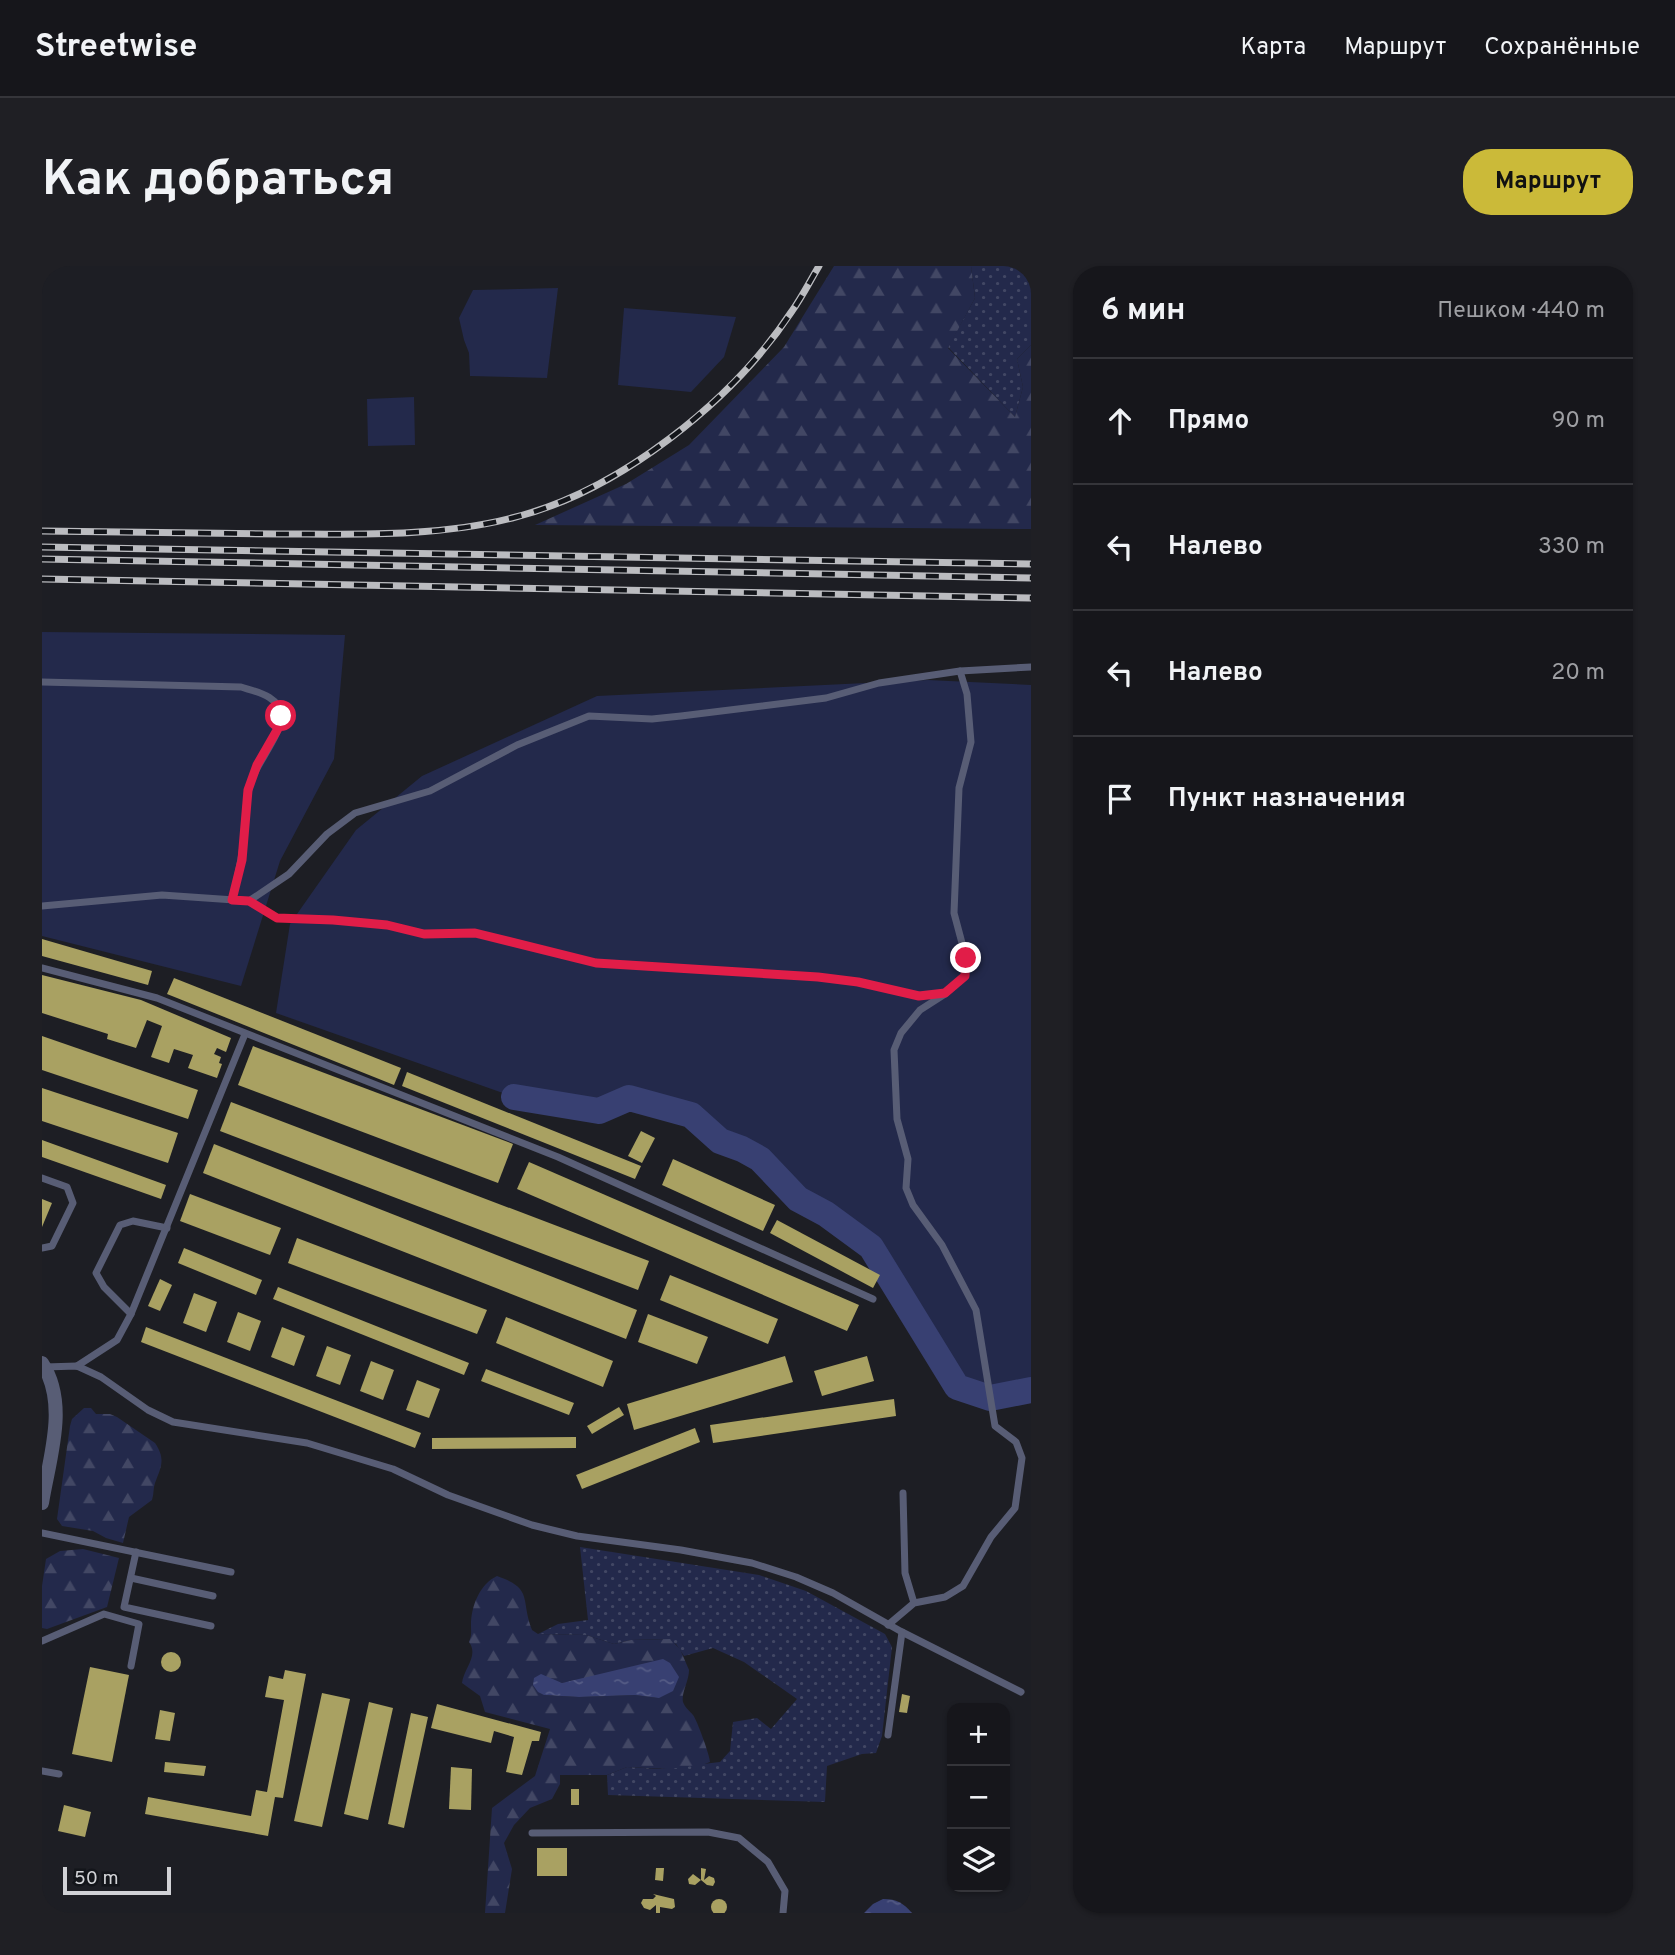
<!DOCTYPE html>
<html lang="ru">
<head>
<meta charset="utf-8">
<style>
	body { margin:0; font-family:Overpass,sans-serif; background:#1f1f24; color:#f1f3f6 }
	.controls { position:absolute; right:21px; bottom:21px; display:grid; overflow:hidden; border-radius:14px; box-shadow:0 2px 5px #0004 }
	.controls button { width:63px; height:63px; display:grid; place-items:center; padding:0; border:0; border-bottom:2px solid #35353a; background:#16161b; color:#f1f3f6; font:35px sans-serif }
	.scale { position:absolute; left:21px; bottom:18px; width:108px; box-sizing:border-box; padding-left:7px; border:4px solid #d1d2d6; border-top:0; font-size:19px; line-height:24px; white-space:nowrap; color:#d1d2d6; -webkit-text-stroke:5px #13151a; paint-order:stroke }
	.stop { position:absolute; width:21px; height:21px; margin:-16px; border:5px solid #e11d48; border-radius:50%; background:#fff }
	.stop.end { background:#e11d48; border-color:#fff; box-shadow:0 2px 7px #0008 }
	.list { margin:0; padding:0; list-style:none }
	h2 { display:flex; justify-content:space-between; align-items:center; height:91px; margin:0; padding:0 28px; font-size:30px }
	h2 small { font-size:23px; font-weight:400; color:#9e9fa3 }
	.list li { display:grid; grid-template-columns:46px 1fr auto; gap:21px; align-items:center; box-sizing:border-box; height:126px; padding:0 28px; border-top:2px solid #35353a }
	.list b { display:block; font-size:26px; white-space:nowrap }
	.list em { font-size:23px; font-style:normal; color:#9e9fa3 }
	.icon { flex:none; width:38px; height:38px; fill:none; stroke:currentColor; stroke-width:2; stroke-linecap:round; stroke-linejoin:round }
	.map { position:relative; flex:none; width:989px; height:1647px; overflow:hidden; border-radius:28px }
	header { display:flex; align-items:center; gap:42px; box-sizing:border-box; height:98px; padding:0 35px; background:#16161b; border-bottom:2px solid #35353a }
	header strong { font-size:33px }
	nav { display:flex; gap:38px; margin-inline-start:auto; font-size:24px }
	.intro { display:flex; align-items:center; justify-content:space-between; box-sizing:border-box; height:168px; padding:0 42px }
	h1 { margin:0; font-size:49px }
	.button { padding:18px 32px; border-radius:28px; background:#cbba39; color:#111; font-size:24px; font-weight:700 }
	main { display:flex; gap:42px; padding:0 42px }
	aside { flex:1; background:#16161b; border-radius:28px; box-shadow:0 2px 5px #0004 }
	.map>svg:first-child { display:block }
	.grass { fill:url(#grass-dots) }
	.forest { fill:url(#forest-firs); fill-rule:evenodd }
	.green { fill:#23294b }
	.water { fill:url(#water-ripples) }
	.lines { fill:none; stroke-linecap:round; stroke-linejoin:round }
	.river { stroke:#384072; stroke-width:26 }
	.building { fill:#a9a162 }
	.service { stroke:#585d75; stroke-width:7 }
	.minor { stroke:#585d75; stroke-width:14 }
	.rail-casing { stroke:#bbbcc0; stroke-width:7 }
	.rail { stroke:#13151a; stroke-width:4.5; stroke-dasharray:13; stroke-linecap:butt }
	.route { stroke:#e11d48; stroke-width:9 }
</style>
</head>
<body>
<header>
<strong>Streetwise</strong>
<nav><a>Карта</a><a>Маршрут</a><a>Сохранённые</a></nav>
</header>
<div class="intro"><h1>Как добраться</h1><a class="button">Маршрут</a></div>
<main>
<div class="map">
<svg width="989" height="1647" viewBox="0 0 989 1647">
	<defs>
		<pattern id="grass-dots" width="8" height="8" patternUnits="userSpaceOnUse" patternTransform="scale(1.75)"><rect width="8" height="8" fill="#23294b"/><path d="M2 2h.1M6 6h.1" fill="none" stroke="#424764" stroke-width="1.8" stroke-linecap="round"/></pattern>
		<pattern id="forest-firs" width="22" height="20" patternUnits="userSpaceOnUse" patternTransform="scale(1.75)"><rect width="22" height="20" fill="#23294b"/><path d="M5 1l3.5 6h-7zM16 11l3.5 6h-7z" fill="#424764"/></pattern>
		<pattern id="water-ripples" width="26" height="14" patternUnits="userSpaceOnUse" patternTransform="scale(1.75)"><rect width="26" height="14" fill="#384072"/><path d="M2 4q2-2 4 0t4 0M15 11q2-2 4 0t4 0" fill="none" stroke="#545b85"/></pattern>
	</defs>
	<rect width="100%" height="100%" fill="#1d1e24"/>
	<g class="grass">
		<path d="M929,0h60v79l-14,14 6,28 -8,30 -67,-70 27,-49z"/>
		<path d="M538,1281l179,28 47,16 79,43 7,13 -10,89 -6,17 -14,1 -35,12 -2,36 -217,-7 -1,-20 20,-8 33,2 60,-7 10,-11 3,-29 24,-4 14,11 26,-30 -53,-37 -31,-14 -29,8 -8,-12 -14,-5 -31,1 -17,4 -28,-9 -48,-1 20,-10 30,-4z"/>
	</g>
	<g class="forest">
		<path d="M792,0h137l4,32 -27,50 67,69 8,-30 -6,-28 14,-14v184l-496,-4 91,-41 63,-39 95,-98z"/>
		<path d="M42,1142h7l5,6h14l7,3 38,26c11,16 6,24 0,40 -2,5 -1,11 -3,17l-23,17 -6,26 -17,-5 -13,-7 -31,-5 -5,-7 13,-93 2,-7z"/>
		<path d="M41,1283l36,9 -12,49 -60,22 -5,-1v-42l4,-27 14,-8z"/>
		<path d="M455,1310c37,13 23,23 35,54l6,4 48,1 28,9 17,-4 39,-1 10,10 9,21c0,11 -8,23 -6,32 2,6 7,9 10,13 4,5 17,41 17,47l-8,3 -34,4 -41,-2 -20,8h-47v9l-8,15 -22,9 -16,17 -10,18 8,26 -7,44h-20l7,-105 43,-32 15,-47 -65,-17 -5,-16 -18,-13c2,-15 17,-27 7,-41 3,-7 2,-10 2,-17 0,-19 9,-41 26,-49zM513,1415l7,2 16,-2 81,17 -24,-3 -56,2 -35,-2z"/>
	</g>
	<g class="green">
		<path d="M516,22l-11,90 -77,-2 -1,-23 -5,-13 -5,-22 14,-28z"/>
		<path d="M582,42l112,9 -12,40 -33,35 -73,-7z"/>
		<path d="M372,131l1,48 -47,1 -1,-47z"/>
		<path d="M0,366l303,3 -11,124 -54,102 -39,125 -199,-50z"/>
		<path d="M886,414l103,5v705l-41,8 -33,-11 -86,-140 -44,-33 -29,-15 -38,-40 -18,-10 -22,-8 -29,-26 -62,-16 -30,12 -85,-14 -238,-84 14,-89 66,-94 66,-54 175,-80z"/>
	</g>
	<g class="water">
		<path d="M621,1393l7,4 9,14 -6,14 -14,7 -24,-3 -56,2 -35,-2 -6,-3 -5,-7 1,-7 7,-4 21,9z"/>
		<path d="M841,1633c14,0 20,4 29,14h-48l9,-9z"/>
	</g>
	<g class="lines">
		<path class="river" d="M472,831l85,14 30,-13 62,17 29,26 22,8 18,10 38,40 28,15 45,33 86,140 33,11 41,-8"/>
	</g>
	<g class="building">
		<path d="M0,673l110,32 -4,14 -106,-29z"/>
		<path d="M0,709l99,25 90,38 -5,14 -9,-4 -3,6 7,3 -2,6 3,1 -5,14 -29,-10 5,-13 -19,-6 -5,14 -18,-6 11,-31 -15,-6 -11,28 -29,-9 1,-5 -66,-21z"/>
		<path d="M132,712l227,90 -7,17 -227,-91z"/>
		<path d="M0,770l156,54 -10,29 -146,-49z"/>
		<path d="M211,780l260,98 -15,39 -260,-98z"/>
		<path d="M365,806l234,94 -6,13 -233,-93z"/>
		<path d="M0,822l136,45 -10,30 -126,-42z"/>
		<path d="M189,836l418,159 -11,29 -418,-159z"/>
		<path d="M599,865l14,7 -13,25 -14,-7z"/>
		<path d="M0,874l124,45 -5,14 -119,-42z"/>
		<path d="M172,878l423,166 -11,29 -423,-166z"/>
		<path d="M631,893l102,46 -12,26 -101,-46z"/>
		<path d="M487,896l330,143 -12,26 -330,-142z"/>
		<path d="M148,928l91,34 -11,27 -90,-34z"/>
		<path d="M0,933l10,4 -10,24z"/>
		<path d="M735,954l103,55 -7,13 -103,-55z"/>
		<path d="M255,972l190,72 -10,24 -189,-71z"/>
		<path d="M142,982l78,32 -6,15 -78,-32z"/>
		<path d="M628,1009l108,44 -10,25 -108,-44z"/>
		<path d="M118,1013l12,6 -12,26 -12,-5z"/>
		<path d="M236,1021l191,76 -5,12 -191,-76z"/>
		<path d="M152,1027l23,9 -11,30 -23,-9z"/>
		<path d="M196,1046l23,9 -11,30 -23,-9z"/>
		<path d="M606,1048l60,23 -11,27 -59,-22z"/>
		<path d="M464,1051l107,44 -10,26 -107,-44z"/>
		<path d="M104,1061l275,106 -6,15 -274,-106z"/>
		<path d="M240,1061l23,9 -11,30 -23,-9z"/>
		<path d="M285,1080l24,9 -11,30 -24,-9z"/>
		<path d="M743,1090l8,26 -159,48 -7,-26z"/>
		<path d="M825,1090l7,25 -52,15 -8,-25z"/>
		<path d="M329,1095l23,9 -11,30 -23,-9z"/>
		<path d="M444,1103l88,34 -5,12 -88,-34z"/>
		<path d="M375,1114l23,9 -11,29 -23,-8z"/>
		<path d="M852,1133l2,17 -183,27 -3,-18z"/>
		<path d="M577,1141l5,8 -32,19 -5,-8z"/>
		<path d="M653,1162l5,14 -118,47 -6,-14z"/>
		<path d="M534,1171v11l-144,1v-11z"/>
		<circle cx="129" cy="1396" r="10"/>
		<path d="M48,1401l39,8 -17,87 -40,-8z"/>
		<path d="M243,1404l21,4 -23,124 -8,-1 -7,39 -123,-22 3,-17 103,19 5,-26 11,2 17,-92 -19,-3 4,-21 14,3z"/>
		<path d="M280,1427l28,6 -28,128 -28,-6z"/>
		<path d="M860,1428l8,2 -3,17 -8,-1z"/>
		<path d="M327,1436l24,6 -25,112 -24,-6z"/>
		<path d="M395,1438l104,28 -2,9h-7l-10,34 -16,-3 8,-35 -20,-6 -3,12 -60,-15z"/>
		<path d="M118,1444l15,3 -5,28 -15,-2z"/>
		<path d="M369,1447l17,4 -24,111 -16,-4z"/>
		<path d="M123,1496l41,4 -2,10 -40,-4z"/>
		<path d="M409,1501l21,2 -1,41 -22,-1z"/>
		<rect x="529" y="1523" width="8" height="16"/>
		<path d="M22,1539l27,7 -6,25 -27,-6z"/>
		<rect x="495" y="1582" width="30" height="28"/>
		<path d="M614,1602h8l-1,13 -8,-1z"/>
		<path d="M659,1602l5,1 -2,11 5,-4 5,2 1,4 -2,4 -6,-1 -6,-5 -6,5 -6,-1 -1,-5 5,-5 8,6z"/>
		<path d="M611,1628l21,5 1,8 -3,2 -12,-2v6h-4v-8l-6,5 -6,-2 -3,-5 2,-4h10l3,-3z"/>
		<circle cx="677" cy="1641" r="8"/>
	</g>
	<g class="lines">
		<g class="service">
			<path d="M0,416l199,5c16,5 39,9 40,29 1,17 -23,46 -29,63 -7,18 -6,39 -8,58 -2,22 -7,42 -12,63"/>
			<path d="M207,635l40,-27 38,-40 28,-21 75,-22 87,-46 72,-29 63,3 29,-3 145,-18 53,-15 81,-12 71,-4"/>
			<path d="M0,640l120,-11 87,6 28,17 56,2 54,5 37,9 51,-1 121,30 222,14 40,5 61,14 22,-2"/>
			<path d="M0,702l115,30 401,159 315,142"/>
			<path d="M0,912l25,9 6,16 -21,43 -10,2"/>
			<path d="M89,1048l-27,-27 -8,-14 24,-48 13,-4 34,7"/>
			<path d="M35,1100l40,-26 14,-26 114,-280"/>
			<path d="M3,1101l32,-1 24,11 47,33 25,12 134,21 86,26 55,26 84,30 45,11 104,14 71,13 44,14 37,16 69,39 119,60"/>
			<path d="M861,1227l2,80 9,30"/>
			<path d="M0,1267l189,39"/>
			<path d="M94,1286l-12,55 87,19"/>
			<path d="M89,1312l82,18"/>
			<path d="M846,1359l26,-22 31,-6 18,-11 28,-49 24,-29 7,-50 -6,-16 -21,-16 -19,-116 -34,-65 -29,-40 -7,-17 2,-29 -11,-40 -3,-69 7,-17 19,-23 25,-16 20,-18 1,-18 -12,-45 5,-125 12,-46 -4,-48 -7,-23"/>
			<path d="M0,1375l62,-27 35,10 -8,42"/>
			<path d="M846,1469l14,-103"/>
			<path d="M0,1505l17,3"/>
			<path d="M490,1567l176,-1 31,6 29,24 17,29 -2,22"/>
		</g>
		<path class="minor" d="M0,1097c27,41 7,96 0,140"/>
		<g class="rail-casing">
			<g id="rail">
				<path d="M0,265c79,1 159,2 238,3 77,0 158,3 232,-16 106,-26 220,-116 280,-207 10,-14 18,-30 27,-45"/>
				<path d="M0,281l989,17"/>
				<path d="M0,293l989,19"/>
				<path d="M0,313l989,19"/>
			</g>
		</g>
		<use href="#rail" class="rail"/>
	</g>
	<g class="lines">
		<path class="route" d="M239,450l-1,9 -23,40 -9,25 -6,70 -10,40 17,1 28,17 56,2 54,5 37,9 51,-1 121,30 222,14 40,5 61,14 26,-3 20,-17 1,-18"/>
	</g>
</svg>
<div class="controls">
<button>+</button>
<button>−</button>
<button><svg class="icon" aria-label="layers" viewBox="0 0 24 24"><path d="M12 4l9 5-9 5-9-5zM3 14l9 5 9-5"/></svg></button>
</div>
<div class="scale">50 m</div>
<div class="stop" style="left:239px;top:450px"></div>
<div class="stop end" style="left:924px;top:692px"></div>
</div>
<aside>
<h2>6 мин<small>Пешком · 440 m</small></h2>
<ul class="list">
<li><svg class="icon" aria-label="ahead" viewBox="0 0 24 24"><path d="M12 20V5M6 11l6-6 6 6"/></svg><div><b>Прямо</b></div><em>90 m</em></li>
<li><svg class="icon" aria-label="left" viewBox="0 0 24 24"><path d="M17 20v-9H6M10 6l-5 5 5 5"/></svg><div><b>Налево</b></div><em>330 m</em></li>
<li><svg class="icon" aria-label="left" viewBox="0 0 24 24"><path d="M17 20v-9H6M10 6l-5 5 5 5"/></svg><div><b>Налево</b></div><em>20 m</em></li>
<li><svg class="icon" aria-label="arrive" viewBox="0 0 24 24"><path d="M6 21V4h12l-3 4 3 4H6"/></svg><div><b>Пункт назначения</b></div></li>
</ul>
</aside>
</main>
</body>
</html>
